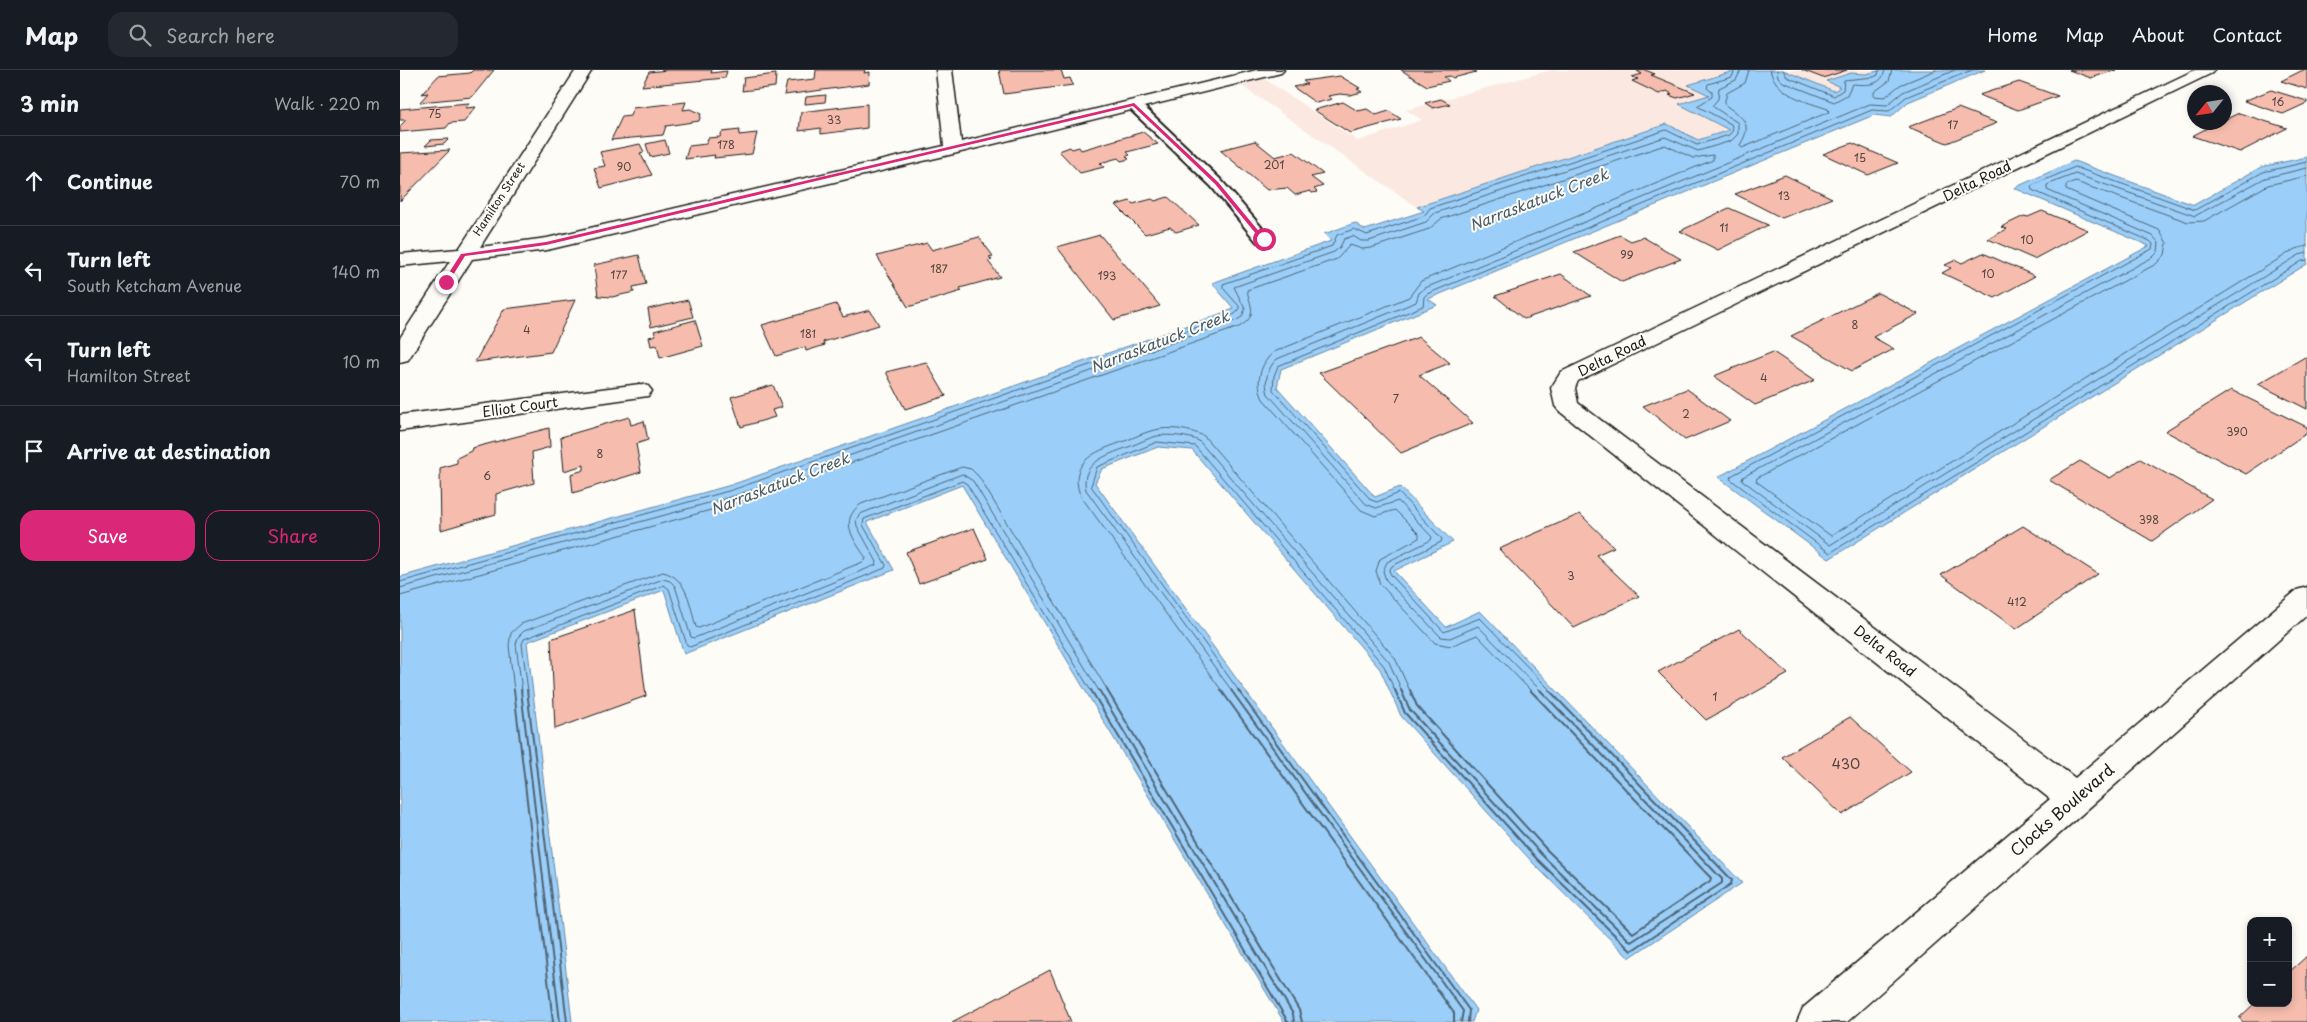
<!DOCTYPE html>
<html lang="en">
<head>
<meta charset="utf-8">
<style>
	body { margin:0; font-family:"Playpen Sans",sans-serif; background:#242831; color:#f1f3f6 }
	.controls { position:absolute; right:15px; bottom:15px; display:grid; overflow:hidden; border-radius:10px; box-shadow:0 2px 8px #0003 }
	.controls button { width:45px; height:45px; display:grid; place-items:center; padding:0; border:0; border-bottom:1px solid #363941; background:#171b24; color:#f1f3f6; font:25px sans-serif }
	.compass { position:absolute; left:1787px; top:15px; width:45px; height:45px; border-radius:50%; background:#171b24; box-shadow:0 2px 8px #0003; rotate:240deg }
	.stop { position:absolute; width:15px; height:15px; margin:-11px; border:4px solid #db2777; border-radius:50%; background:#fff }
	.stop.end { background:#db2777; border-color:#fff; box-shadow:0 1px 5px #0008 }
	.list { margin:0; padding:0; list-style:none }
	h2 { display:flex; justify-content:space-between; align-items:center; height:65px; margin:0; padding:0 20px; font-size:21px }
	h2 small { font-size:16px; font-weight:400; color:#9ea1a6 }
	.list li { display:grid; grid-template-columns:32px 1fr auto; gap:15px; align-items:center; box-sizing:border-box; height:90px; padding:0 20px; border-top:1px solid #363941 }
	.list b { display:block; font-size:19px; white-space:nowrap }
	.list p { margin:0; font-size:16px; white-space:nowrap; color:#9ea1a6 }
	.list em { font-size:16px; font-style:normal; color:#9ea1a6 }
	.actions { display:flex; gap:10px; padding:15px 20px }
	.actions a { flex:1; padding:11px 0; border:1px solid #db2777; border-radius:15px; text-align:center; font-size:18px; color:#db2777 }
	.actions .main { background:#db2777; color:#fff }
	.icon { flex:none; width:28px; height:28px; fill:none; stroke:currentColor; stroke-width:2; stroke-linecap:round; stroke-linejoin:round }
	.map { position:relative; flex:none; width:1907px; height:952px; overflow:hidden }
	header { display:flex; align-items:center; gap:30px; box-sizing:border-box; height:70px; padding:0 25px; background:#171b24; border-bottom:1px solid #363941 }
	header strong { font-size:24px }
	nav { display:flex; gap:28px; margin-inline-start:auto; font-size:18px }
	.search { width:350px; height:45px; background:#242831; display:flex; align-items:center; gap:12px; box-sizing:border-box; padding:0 18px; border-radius:15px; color:#9ea1a6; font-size:19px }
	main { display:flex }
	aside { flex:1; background:#171b24 }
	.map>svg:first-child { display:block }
	.built { fill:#fbe9e1 }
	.water { fill:#9bcff9; stroke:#6887a1 }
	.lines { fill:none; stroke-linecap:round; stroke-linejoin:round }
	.shore-far1 { stroke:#4f6474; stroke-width:1 }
	.shore { stroke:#4f6474; stroke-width:2 }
	.building { fill:#f6bdae; stroke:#1c1c1c }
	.service-casing { stroke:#1c1c1c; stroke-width:4 }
	.minor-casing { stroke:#1c1c1c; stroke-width:3 }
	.service { fill:#fdfcf7; fill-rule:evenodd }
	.minor { fill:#fdfcf7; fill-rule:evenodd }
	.route { fill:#db2777 }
	.labels { text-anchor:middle; stroke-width:4; stroke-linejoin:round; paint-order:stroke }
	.number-label { font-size:11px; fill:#524440 }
	.far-street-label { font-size:11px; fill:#1c1c1c; stroke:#fdfcf7 }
	.street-label { font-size:14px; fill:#1c1c1c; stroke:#fdfcf7 }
	.near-number-label { font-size:14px; fill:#524440 }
	.water-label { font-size:15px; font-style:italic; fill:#485b69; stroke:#fdfcf7 }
	.near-street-label { font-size:16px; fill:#1c1c1c; stroke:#fdfcf7 }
</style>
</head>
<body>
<header>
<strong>Map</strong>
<div class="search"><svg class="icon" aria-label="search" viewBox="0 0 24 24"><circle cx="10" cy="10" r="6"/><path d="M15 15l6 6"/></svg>Search here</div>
<nav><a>Home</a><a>Map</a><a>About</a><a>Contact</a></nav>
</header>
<main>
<aside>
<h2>3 min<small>Walk · 220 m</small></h2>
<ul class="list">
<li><svg class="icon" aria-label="ahead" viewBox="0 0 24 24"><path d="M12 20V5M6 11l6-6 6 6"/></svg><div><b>Continue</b></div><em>70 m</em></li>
<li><svg class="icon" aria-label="left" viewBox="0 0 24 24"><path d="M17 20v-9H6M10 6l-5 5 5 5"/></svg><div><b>Turn left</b><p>South Ketcham Avenue</p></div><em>140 m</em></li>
<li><svg class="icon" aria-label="left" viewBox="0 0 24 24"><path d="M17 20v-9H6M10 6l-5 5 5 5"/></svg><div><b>Turn left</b><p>Hamilton Street</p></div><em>10 m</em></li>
<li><svg class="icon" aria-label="arrive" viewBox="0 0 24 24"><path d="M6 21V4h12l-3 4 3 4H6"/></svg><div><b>Arrive at destination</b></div></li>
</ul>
<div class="actions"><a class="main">Save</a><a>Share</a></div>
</aside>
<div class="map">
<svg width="1907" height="952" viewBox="0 0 1907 952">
	<rect width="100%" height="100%" fill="#fdfcf7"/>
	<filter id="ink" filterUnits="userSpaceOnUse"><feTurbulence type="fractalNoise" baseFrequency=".02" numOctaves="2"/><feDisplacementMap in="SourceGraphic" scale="10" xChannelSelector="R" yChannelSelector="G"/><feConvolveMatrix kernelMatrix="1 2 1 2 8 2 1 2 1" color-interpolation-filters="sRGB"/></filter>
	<g filter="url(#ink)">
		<g class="built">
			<path d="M1151,0h186l-48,15 21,10 -30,9 50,25 -32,11 -31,-15 -250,82 -181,-125 24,-6 98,65 64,-21 -16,-10z"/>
			<path d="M1383,0h99l-16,4 -15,-1 -24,8 14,6 -7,4z"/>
		</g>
		<g class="water">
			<path d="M1337,0h46l51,21 6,-4 -14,-6 25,-8 15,1 16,-4h103l-77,32 -17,15 -17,-2 -446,184 9,6 -156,64 -4,18 98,110 25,-10 53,55 -59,29 52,56 34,-16 262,272 -113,75 -96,-95 -132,-147 -21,-47 -188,-219 -34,-3 -56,22 -7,14 381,527 -4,12h-188l-322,-537 -95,37 27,48 -210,84 -20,-64 -137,52 45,380h-172v-445l331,-92 503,-176 -22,-26 119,-42 -7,-7 31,-11 10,7 59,-19 -7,-4 250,-83 31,16 31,-10 -50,-26 30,-9 -21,-10z"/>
			<path d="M1907,87v107l-478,295 -111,-82 431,-231 -135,-58 60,-27 120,44 67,-38z"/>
		</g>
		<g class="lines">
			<g class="shore-far1">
				<path d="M1349,0l-4,13 -18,10 -3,11c16,13 31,17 16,41l2,3 87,-36 -1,-3c-21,-7 -52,-14 -58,-39"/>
				<path d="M1377,0l1,7 5,5 51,20 13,-7 5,-11c14,1 30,3 33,-14"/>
				<path d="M1383,0l4,7 47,19 9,-6 1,-10 30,-3 4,-2 1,-5"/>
				<path d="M1492,0l-3,11 -15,11v4l11,1 15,-12 36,-15"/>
				<path d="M1907,92l-44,10 -68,38 -120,-43 -44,19 1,4 118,51 3,3 -1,5 -421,227 -1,3 100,74 472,-292 5,-1"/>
				<path d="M1907,98l-42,10 -70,38 -120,-42 -28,11v5l106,46 6,7 -1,9 -5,5 -410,220 -1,3 88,65 469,-290 8,-2"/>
				<path d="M1907,106l-39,9 -64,36 -16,1 -112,-40 -10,3v5l93,40 8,13 -2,12 -9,9 -399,214 -1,3 75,55 464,-287 12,-3"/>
				<path d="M0,512l332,-92 503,-176 4,-4v-4l-16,-18v-4l109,-38 5,-11 17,-6 13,6 57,-19 6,-8 236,-78 31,15 32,-10 4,-5 -2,-6 -34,-18 15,-9v-5l-5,-4 1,-4 24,-7 3,-7"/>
				<path d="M0,518l334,-92 503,-176 5,-3 3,-8 -11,-22 100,-35 6,-5 4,-8 9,-3 8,5h8l57,-19 9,-9 230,-76 33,14 33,-10 7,-7v-11l-26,-17 6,-7 1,-11 17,-8 5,-10"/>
				<path d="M0,526l336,-93 503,-176c20,-12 11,-20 8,-37l90,-31 13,-14 12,4 9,-1 58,-19 12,-10 224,-74 28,13 20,-3v5l-292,121 -12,16 -135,55c-14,11 -19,31 -11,47l98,111 14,6 20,-6 24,24v4l-39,21 -4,12 4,13 55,59 16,3 26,-11 54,56"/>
				<path d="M114,621l-5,-46 2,-12 10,-9 142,-52c25,6 27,34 33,55l3,1 166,-67 1,-3c-12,-18 -28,-37 -5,-54l101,-37 9,2 8,8 129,214"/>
				<path d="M122,621l-6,-47 2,-7 6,-6 139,-52 7,2 5,5 16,51 3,1 182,-73 1,-3 -20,-36 -1,-6 4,-6 102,-40 11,7 126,210"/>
				<path d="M128,621l-6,-47 2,-5 140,-54 5,4 18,56 3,2 195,-79 1,-3 -23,-40 1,-6 98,-38 5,3 124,207"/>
				<path d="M822,621l-142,-196c-13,-36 20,-45 45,-54 10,-4 20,-9 30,-11 14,-4 36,0 49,6l191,222 15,33"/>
				<path d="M832,621l-146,-201c-7,-29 25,-36 45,-44 8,-3 17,-8 26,-10 11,-2 32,0 42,5l190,221 13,29"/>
				<path d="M839,621l-148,-205 6,-19 60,-25 38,4 189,220 11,25"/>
				<path d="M1141,621l-63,-65 -28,12 -9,-1 -55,-57 -3,-9 4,-9 44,-22 1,-3 -34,-36 -22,7 -10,-4 -98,-110c-4,-12 -1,-26 9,-35l139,-57 3,-9 6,-5 445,-184 17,1 16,-13 52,-22"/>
				<path d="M1151,621l-71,-73 -36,14 -53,-57 -2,-4 3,-5 49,-24 1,-3 -43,-46 -22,9 -6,-2 -98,-110 1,-14 4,-10 145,-60 1,-9 3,-3 445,-184 17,1 17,-14 66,-27"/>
			</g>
			<g class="shore">
				<path d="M114,620l39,332"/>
				<path d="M121,620l39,332"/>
				<path d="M127,620l40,332"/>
				<path d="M691,620l197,332"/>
				<path d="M699,620l194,324 1,8"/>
				<path d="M707,620l192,320 3,12"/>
				<path d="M821,620l233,323v9"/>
				<path d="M831,620l232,321 -2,11"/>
				<path d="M838,620l231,320 -1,12"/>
				<path d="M995,620l10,23 132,146 94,92 100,-67 1,-4 -183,-190"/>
				<path d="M1001,620l9,20 132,145 89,87 91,-59v-4l-182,-189"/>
				<path d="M1010,620l7,16 130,144 86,83 77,-52 1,-3 -181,-188"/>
			</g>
		</g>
		<g class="building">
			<path d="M73,0h21l-22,27 -52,5 8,-9 -6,1 16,-18 32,-3z"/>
			<path d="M268,0h44l-1,3 16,-2 -2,7 -83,8 7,-14z"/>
			<path d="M416,0h49l-1,3 6,-1 -1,12 -85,11 3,-13 28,-3z"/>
			<path d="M599,0h62l3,9 6,-1 3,7 -69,9z"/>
			<path d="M1001,0h71l4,2 -23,6 -3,-2 -6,1 5,4 -22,5z"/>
			<path d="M1245,0l10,4 -4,1 44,18 -18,5 -8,-3 3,-1 -5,-3 -8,3 -27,-13 6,-2 -6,-2 10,-3 -5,-3z"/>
			<path d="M1402,0h45l-24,8z"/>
			<path d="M1669,0h47l-25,8z"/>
			<path d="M1903,0h4v19l-26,-8z"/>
			<path d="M376,4l-1,13 -33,4 2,-13z"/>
			<path d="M940,6l20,12 -3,1 5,3 -12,3 -10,-1 -12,2 4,3 -16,4 -23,-16 14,-3 -4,-3z"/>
			<path d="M1619,12l39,14 -40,14 -39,-15z"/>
			<path d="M1871,20l36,11v2l-24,11 -39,-13z"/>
			<path d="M426,25l-1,7 -20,2 1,-7z"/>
			<path d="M1041,29l9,5 -17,4 -8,-5z"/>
			<path d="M286,32l-3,8 7,-1 11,5 -2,7 -33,5 -3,9 -52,5 11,-23 8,-1 3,-8z"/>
			<path d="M943,32l15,9 9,-2 9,6 13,-4 12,8 -51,14 -36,-23z"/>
			<path d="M69,33l-4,5 11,-1 -12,15 -14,1 -4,5 -46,4v-6l6,-6h-6v-11z"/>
			<path d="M467,34v24l-46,6v-6l-22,3 2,-19z"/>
			<path d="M1558,38l39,15 -50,20 -39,-16z"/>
			<path d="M1839,43l48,15 -47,24 -48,-16 27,-14h5v-2z"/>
			<path d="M340,60l-1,5 18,-2 -5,21 -38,4 1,-3 -30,4 4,-13 17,-2 2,-6 12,-1 2,-5z"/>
			<path d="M743,62l15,12 -31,8 3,3 -4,1 3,3 -8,2 -3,-3 -18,5 4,4 -24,6 -21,-22 11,-4 2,2 7,-2 2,3z"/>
			<path d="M49,69l-5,5 -19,2 6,-6z"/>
			<path d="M265,70l4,13 -19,4 -4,-13z"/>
			<path d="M855,71l20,16 19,-5 29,22 -12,3 12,9 -9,3 3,3 -5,1 -2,-2 -15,4 -8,-7 -20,2 -47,-40z"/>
			<path d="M1452,73l46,20 -30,12 -45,-21z"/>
			<path d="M240,74l4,8 -4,1 12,22 -51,13 -7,-20 11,-2 -5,-14z"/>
			<path d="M50,80l-50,51v-48z"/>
			<path d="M1385,105l47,23 -50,20 -47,-24z"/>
			<path d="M768,127l31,28 -23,7 -6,-5 -25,7 -29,-29 14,-4 3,3 19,-5 3,2z"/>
			<path d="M1329,138l39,17 -50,25 -38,-19z"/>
			<path d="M1642,141l46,19 -54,29 -46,-20 19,-10 -6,-2 23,-11 4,1z"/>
			<path d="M700,165l60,71 -46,14 -57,-73z"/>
			<path d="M1220,165l11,6 12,-4 38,22 -59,23 -48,-30z"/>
			<path d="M579,167l14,19 -4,1 3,3 -4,1 12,16 -40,11 2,3 -54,16 -31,-51 50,-13 5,7z"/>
			<path d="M1583,183l52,23 -40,22 -53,-25 9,-5 -6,-3 11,-5 6,3z"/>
			<path d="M239,185l7,29 -13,3 1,5 -22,5 -14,-1 -4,-31z"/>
			<path d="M1161,204l30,22 -67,23 -29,-23z"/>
			<path d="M1478,223l40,21 -45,23 21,12 -42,22 -61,-35z"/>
			<path d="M175,230l-24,52 -76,10 29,-53z"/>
			<path d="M288,230l5,17 -42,10 -3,-18z"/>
			<path d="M436,234l7,13 27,-7 9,15 -56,17 2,3 -19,6 -1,-4 -29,9 -14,-31z"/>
			<path d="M295,250l8,26 -43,12 -3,-13 -6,1 -2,-9 7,-2 -2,-4z"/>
			<path d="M1019,267l31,26 -31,12 54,48 -72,30 -82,-80z"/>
			<path d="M1373,282l42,28 -60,25 -41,-29z"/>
			<path d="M1905,287l2,1v51l-49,-25z"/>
			<path d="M526,292l20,34 -41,13 -19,-37z"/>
			<path d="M373,315l9,22 -10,3 3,7 -34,10 -10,-30z"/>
			<path d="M1287,319l43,32 -45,19 -42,-34z"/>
			<path d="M1831,320l76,37v6l-61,41 -81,-43z"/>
			<path d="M229,347l2,8 13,-4 4,19 -12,4 5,28 -68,21 -2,-19 13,-4v-5l-20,6 -3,-34z"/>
			<path d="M149,358l1,19 -18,5 2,31 -38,11v20l-55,16 -1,-62 17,-5v-5l14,-7 1,-3z"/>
			<path d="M1740,389l72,40 -60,42 -103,-61 31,-19 30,17z"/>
			<path d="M1180,444l34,33 -18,8 43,41 -65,32 -75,-79z"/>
			<path d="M1623,456l75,48 -82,55 -75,-54z"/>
			<path d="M574,458l14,31 -69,25 -13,-32z"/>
			<path d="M235,540l11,86 -91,33 -4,-90z"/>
			<path d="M1339,559l49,45 -82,46 -48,-48z"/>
			<path d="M1450,647l61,55 -69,43 -60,-58z"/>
			<path d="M1907,886v66h-64l-4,-4 16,-15h33v-30z"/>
			<path d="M650,900l21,52h-119z"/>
		</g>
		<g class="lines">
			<g class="service-casing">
				<path id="service" d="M734,31l5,1 82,78 48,56 2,3 -2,3h-12l-46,-56 -82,-78 -2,-3z"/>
			</g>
			<g class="minor-casing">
				<g id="minor">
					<path d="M176,0h16l-112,177 67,-9 397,-92 -8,-76h16l9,72 296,-72h27l-3,3 -328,81 -406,96 -75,9 -64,101 -8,2v-24l50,-77 -50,5v-12l59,-5z"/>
					<path d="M1795,0h19l-2,3 -634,308 -3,7 3,15 497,375 222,-188 10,-3v28l-460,407h-50l6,-14 247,-209 -491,-388 -4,-5 -4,-18 10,-16z"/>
					<path d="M240,314l8,2 4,5 -4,5 -248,35v-16z"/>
				</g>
			</g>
			<use href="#service" class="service"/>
			<use href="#minor" class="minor"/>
		</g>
	</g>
	<path class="route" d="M734,33l84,79 48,58h-5l-46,-56 -82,-78 -587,139 -81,11 -17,27 -5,-1 18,-28 85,-12z"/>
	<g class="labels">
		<g class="number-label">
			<text x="1878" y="36">16</text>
			<text x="35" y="48">75</text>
			<text x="434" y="54">33</text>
			<text x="1553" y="59">17</text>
			<text x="326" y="79">178</text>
			<text x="1460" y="92">15</text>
			<text x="874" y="99">201</text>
			<text x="224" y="101">90</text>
			<text x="1384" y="130">13</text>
			<text x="1324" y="162">11</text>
			<text x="1627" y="174">10</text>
			<text x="1227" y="189">99</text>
			<text x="539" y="203">187</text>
			<text x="1588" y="208">10</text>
			<text x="219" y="209">177</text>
			<text x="707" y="210">193</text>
			<text x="1455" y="259">8</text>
			<text x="127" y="264">4</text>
			<text x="408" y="268">181</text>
			<text x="1364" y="312">4</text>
			<text x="996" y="333">7</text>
			<text x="1286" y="348">2</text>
			<text x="1837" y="366">390</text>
			<text x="200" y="388">8</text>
			<text x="87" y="410">6</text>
			<text x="1749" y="454">398</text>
			<text x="1171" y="510">3</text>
			<text x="1617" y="536">412</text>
			<text x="1315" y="631">1</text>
		</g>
		<g class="far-street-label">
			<text transform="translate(99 129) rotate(-57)" y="4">Hamilton Street</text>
		</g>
		<g class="street-label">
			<text transform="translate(1577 111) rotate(-26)" y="5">Delta Road</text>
			<text transform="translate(1212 286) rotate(-26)" y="5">Delta Road</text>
			<text transform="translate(120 337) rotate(-8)" y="5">Elliot Court</text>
			<text transform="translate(1485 581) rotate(38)" y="5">Delta Road</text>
		</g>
		<g class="near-number-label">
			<text x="1446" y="699">430</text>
		</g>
		<g class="water-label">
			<text transform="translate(1139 130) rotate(-21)" y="5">Narraskatuck Creek</text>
			<text transform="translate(760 272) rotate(-21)" y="5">Narraskatuck Creek</text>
			<text transform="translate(380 414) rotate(-21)" y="5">Narraskatuck Creek</text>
		</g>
		<g class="near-street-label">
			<text transform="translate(1662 740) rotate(-41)" y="6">Clocks Boulevard</text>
		</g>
	</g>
</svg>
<div class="controls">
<button>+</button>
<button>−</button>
</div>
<svg class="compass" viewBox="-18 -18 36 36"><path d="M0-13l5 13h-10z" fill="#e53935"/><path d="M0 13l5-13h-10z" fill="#9ea1a6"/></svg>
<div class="stop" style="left:864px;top:169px"></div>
<div class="stop end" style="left:46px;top:212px"></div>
</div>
</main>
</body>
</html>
